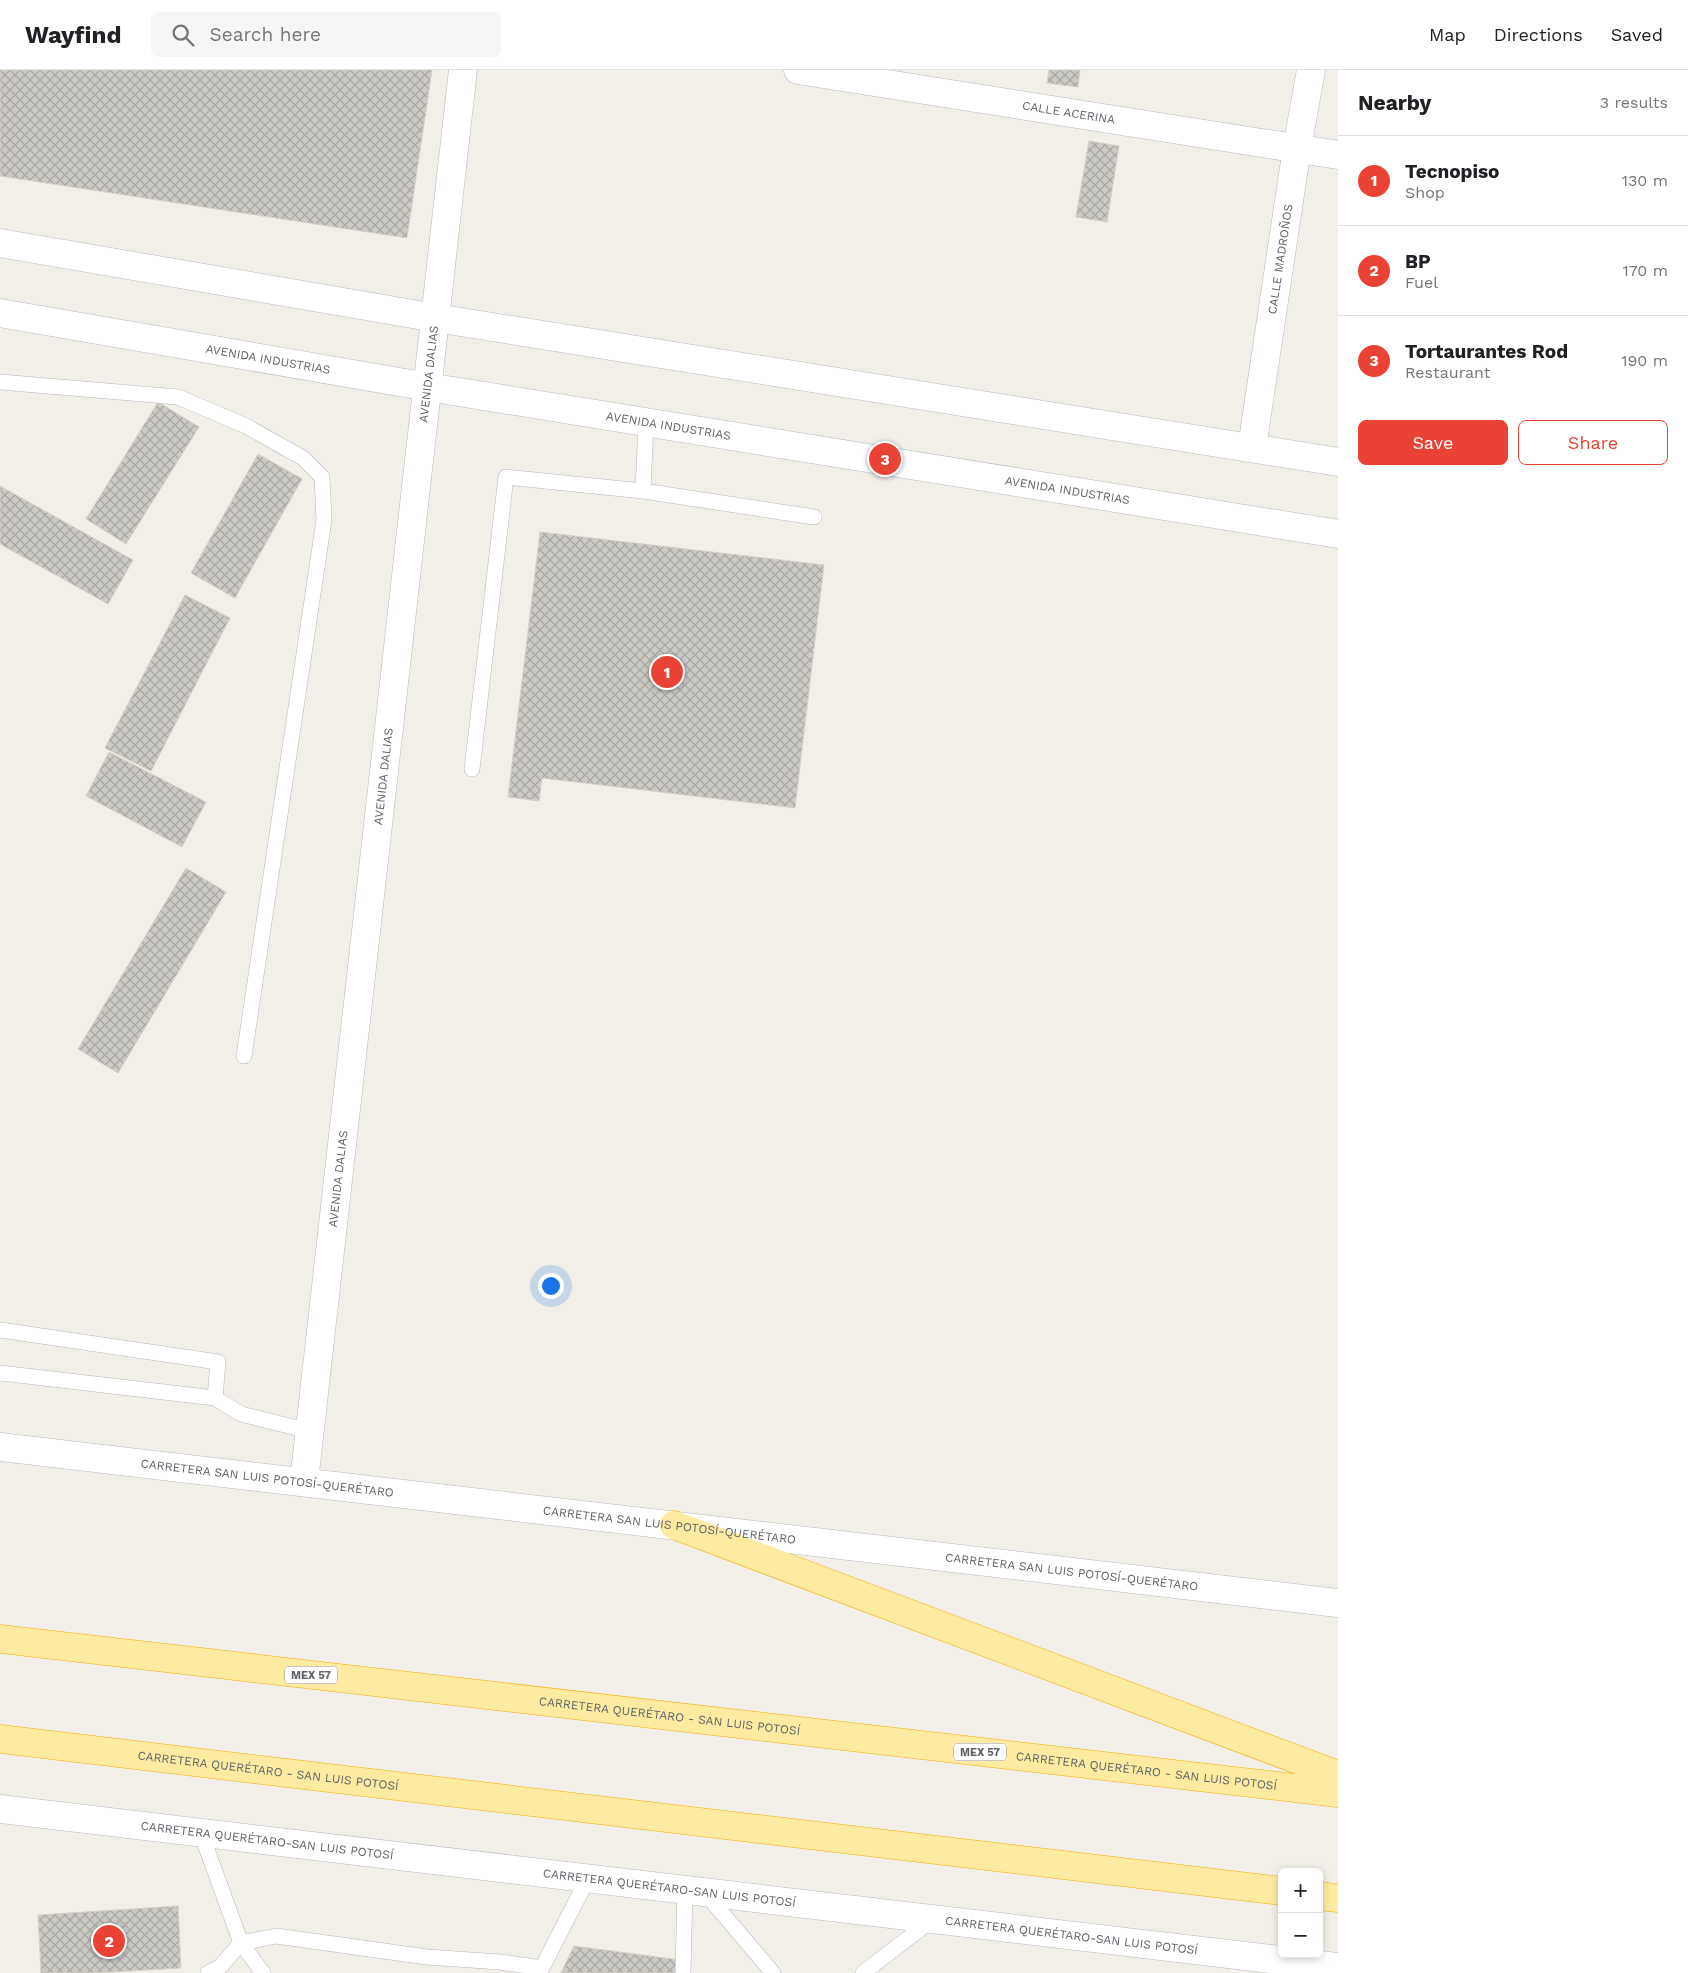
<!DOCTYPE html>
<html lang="en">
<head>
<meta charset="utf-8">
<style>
	body { margin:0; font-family:"Work Sans",sans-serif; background:#f6f6f6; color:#202124 }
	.controls { position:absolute; right:15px; bottom:15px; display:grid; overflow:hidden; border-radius:8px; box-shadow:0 2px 8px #0003 }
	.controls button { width:45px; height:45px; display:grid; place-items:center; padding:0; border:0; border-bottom:1px solid #e0e0e0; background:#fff; color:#202124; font:25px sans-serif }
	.you { position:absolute; left:550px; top:1215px; width:18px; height:18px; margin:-12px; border:4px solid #fff; border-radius:50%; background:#1a73e8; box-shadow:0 0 0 8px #1a73e833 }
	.badge { display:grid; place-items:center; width:32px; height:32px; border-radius:50%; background:#ea4335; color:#fff; font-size:16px; font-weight:700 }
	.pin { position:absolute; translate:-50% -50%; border:2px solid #fff; box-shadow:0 1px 5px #0006 }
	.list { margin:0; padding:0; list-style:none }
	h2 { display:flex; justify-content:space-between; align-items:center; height:65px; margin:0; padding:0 20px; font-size:21px }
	h2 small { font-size:16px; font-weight:400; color:#757577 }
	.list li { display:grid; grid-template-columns:32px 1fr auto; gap:15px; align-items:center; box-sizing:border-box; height:90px; padding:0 20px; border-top:1px solid #e0e0e0 }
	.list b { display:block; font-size:19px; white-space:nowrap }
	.list p { margin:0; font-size:16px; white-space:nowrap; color:#757577 }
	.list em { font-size:16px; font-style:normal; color:#757577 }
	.actions { display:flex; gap:10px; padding:15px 20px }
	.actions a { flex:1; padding:11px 0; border:1px solid #ea4335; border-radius:8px; text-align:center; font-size:18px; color:#ea4335 }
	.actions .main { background:#ea4335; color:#fff }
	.icon { flex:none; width:28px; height:28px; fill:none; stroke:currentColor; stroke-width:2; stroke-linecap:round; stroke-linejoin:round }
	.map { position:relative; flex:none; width:1338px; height:1903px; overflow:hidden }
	header { display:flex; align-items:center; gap:30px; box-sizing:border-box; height:70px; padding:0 25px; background:#fff; border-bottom:1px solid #e0e0e0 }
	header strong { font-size:24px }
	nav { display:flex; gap:28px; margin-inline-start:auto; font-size:18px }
	.search { width:350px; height:45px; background:#f6f6f6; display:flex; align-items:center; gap:12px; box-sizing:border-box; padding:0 18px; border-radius:8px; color:#757577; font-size:19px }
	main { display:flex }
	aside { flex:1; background:#fff }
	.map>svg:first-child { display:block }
	.building { fill:url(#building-cross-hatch); stroke:#d6d1c6 }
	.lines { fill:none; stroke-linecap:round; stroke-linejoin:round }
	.service-casing { stroke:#b5b8bc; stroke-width:16 }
	.minor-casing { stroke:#b5b8bc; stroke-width:29 }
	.tertiary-casing { stroke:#b5b8bc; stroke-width:29 }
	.secondary-casing { stroke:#b6babf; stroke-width:29 }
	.trunk-casing { stroke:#f9ab00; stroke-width:29 }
	.service { stroke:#fff; stroke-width:15 }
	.minor { stroke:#fff; stroke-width:28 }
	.tertiary { stroke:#fff; stroke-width:28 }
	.secondary { stroke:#fff; stroke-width:28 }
	.trunk { stroke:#feeaa1; stroke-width:28 }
	.labels { text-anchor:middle; stroke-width:5; stroke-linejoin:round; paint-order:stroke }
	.shield { fill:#fff; stroke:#8f9295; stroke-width:1 }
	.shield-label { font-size:11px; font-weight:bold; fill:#5f6368 }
	.street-label { font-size:12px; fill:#5f6368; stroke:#fff }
</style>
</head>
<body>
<header>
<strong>Wayfind</strong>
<div class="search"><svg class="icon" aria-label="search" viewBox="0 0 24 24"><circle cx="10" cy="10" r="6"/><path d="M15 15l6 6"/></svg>Search here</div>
<nav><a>Map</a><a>Directions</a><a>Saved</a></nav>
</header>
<main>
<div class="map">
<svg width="1338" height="1903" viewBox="0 0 1338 1903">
	<defs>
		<pattern id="building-cross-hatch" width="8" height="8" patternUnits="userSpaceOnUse" patternTransform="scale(1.25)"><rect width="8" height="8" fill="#cccac5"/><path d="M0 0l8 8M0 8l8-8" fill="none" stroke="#a9a8a4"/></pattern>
	</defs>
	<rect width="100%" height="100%" fill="#f1efe8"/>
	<g class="building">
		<path d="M0,0h432l-25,168 -407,-62z"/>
		<path d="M1049,0h31l-2,17 -31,-4z"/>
		<path d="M1089,71l30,5 -12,76 -31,-5z"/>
		<path d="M158,332l41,25 -73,117 -40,-25z"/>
		<path d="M258,384l44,25 -67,119 -44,-25z"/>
		<path d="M0,416l133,74 -25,44 -108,-60z"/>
		<path d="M540,462l284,33 -29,243 -253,-30 -3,23 -31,-4z"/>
		<path d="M185,525l45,23 -79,153 -46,-23z"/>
		<path d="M109,682l97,50 -24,45 -96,-51z"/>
		<path d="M186,798l40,24 -108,181 -40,-24z"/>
		<path d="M178,1836l3,62 -86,5h-54l-3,-58z"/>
		<path d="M574,1876l114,15v12h-127z"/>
	</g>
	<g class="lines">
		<g class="service-casing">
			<g id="service">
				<path d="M0,312l178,15 68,29 57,32 19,19 2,43 -80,536"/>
				<path d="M643,421l171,26"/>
				<path d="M472,699l34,-292 137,14 3,-69"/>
				<path d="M0,1260l218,32 -3,36"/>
				<path d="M0,1303l215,25 26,16 68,17"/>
				<path d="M201,1763l40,110 22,30"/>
				<path d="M705,1823l68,80"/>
				<path d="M208,1903l12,-6 21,-24 35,-7 151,21 73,5 42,6"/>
				<path d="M537,1903l5,-5 46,-90"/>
				<path d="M683,1903l2,-84"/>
				<path d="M863,1903l70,-54"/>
			</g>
		</g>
		<g class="minor-casing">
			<g id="minor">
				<path id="s1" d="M798,0l540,85"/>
				<path id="s2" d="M1252,377l45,-299 14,-78"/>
			</g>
		</g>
		<g class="tertiary-casing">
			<g id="tertiary">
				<path id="s3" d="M304,1412l159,-1412"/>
			</g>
		</g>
		<g class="secondary-casing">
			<g id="secondary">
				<path d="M0,173l436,75 902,144"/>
				<path id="s4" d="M0,243l428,74 910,147"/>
				<path id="s5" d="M0,1377l1338,156"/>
				<path id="s6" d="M0,1739l1338,158"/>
			</g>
		</g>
		<g class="trunk-casing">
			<g id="trunk">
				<path d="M674,1455l664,250"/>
				<path id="s7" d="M0,1569l1338,154"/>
				<path id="s8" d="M0,1669l1282,152"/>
				<path d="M1319,1826l19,2"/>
			</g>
		</g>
		<use href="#service" class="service"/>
		<use href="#minor" class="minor"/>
		<use href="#tertiary" class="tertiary"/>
		<use href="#secondary" class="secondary"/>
		<use href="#trunk" class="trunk"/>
	</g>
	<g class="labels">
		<g class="shield">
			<rect x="285" y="1596.5" width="52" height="17" rx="4"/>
			<rect x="954" y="1673.5" width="52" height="17" rx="4"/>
		</g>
		<g class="shield-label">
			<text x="311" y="1609">MEX 57</text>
			<text x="980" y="1686">MEX 57</text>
		</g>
		<g class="street-label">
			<text dy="4" stroke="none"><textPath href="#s1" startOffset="274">CALLE ACERINA</textPath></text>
			<text dy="4" stroke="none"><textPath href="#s2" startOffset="190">CALLE MADROÑOS</textPath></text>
			<text dy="4" stroke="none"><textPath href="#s4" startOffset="272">AVENIDA INDUSTRIAS</textPath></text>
			<text dy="4" stroke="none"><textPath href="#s3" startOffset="1115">AVENIDA DALIAS</textPath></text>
			<text dy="4" stroke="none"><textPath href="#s4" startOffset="678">AVENIDA INDUSTRIAS</textPath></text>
			<text dy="4" stroke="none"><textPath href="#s4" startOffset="1082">AVENIDA INDUSTRIAS</textPath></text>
			<text dy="4" stroke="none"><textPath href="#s3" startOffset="710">AVENIDA DALIAS</textPath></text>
			<text dy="4" stroke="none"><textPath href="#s3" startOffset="305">AVENIDA DALIAS</textPath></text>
			<text dy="4" stroke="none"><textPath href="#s5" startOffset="269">CARRETERA SAN LUIS POTOSÍ-QUERÉTARO</textPath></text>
			<text dy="4" stroke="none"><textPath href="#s5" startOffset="674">CARRETERA SAN LUIS POTOSÍ-QUERÉTARO</textPath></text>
			<text dy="4" stroke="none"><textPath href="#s5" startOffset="1079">CARRETERA SAN LUIS POTOSÍ-QUERÉTARO</textPath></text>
			<text dy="4" stroke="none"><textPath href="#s7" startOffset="674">CARRETERA QUERÉTARO - SAN LUIS POTOSÍ</textPath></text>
			<text dy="4" stroke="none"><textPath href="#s8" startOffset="270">CARRETERA QUERÉTARO - SAN LUIS POTOSÍ</textPath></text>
			<text dy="4" stroke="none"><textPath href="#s7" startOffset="1154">CARRETERA QUERÉTARO - SAN LUIS POTOSÍ</textPath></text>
			<text dy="4" stroke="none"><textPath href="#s6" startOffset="269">CARRETERA QUERÉTARO-SAN LUIS POTOSÍ</textPath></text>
			<text dy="4" stroke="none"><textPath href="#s6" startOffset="674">CARRETERA QUERÉTARO-SAN LUIS POTOSÍ</textPath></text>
			<text dy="4" stroke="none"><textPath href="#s6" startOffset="1079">CARRETERA QUERÉTARO-SAN LUIS POTOSÍ</textPath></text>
		</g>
	</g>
</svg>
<div class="controls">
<button>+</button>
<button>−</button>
</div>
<div class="you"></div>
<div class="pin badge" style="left:667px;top:602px">1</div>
<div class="pin badge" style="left:109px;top:1871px">2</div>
<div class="pin badge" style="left:885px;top:389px">3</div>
</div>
<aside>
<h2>Nearby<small>3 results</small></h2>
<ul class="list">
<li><span class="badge">1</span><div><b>Tecnopiso</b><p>Shop</p></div><em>130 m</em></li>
<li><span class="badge">2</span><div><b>BP</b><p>Fuel</p></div><em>170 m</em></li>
<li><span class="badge">3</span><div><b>Tortaurantes Rod</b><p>Restaurant</p></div><em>190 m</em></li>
</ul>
<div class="actions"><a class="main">Save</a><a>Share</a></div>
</aside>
</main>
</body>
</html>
